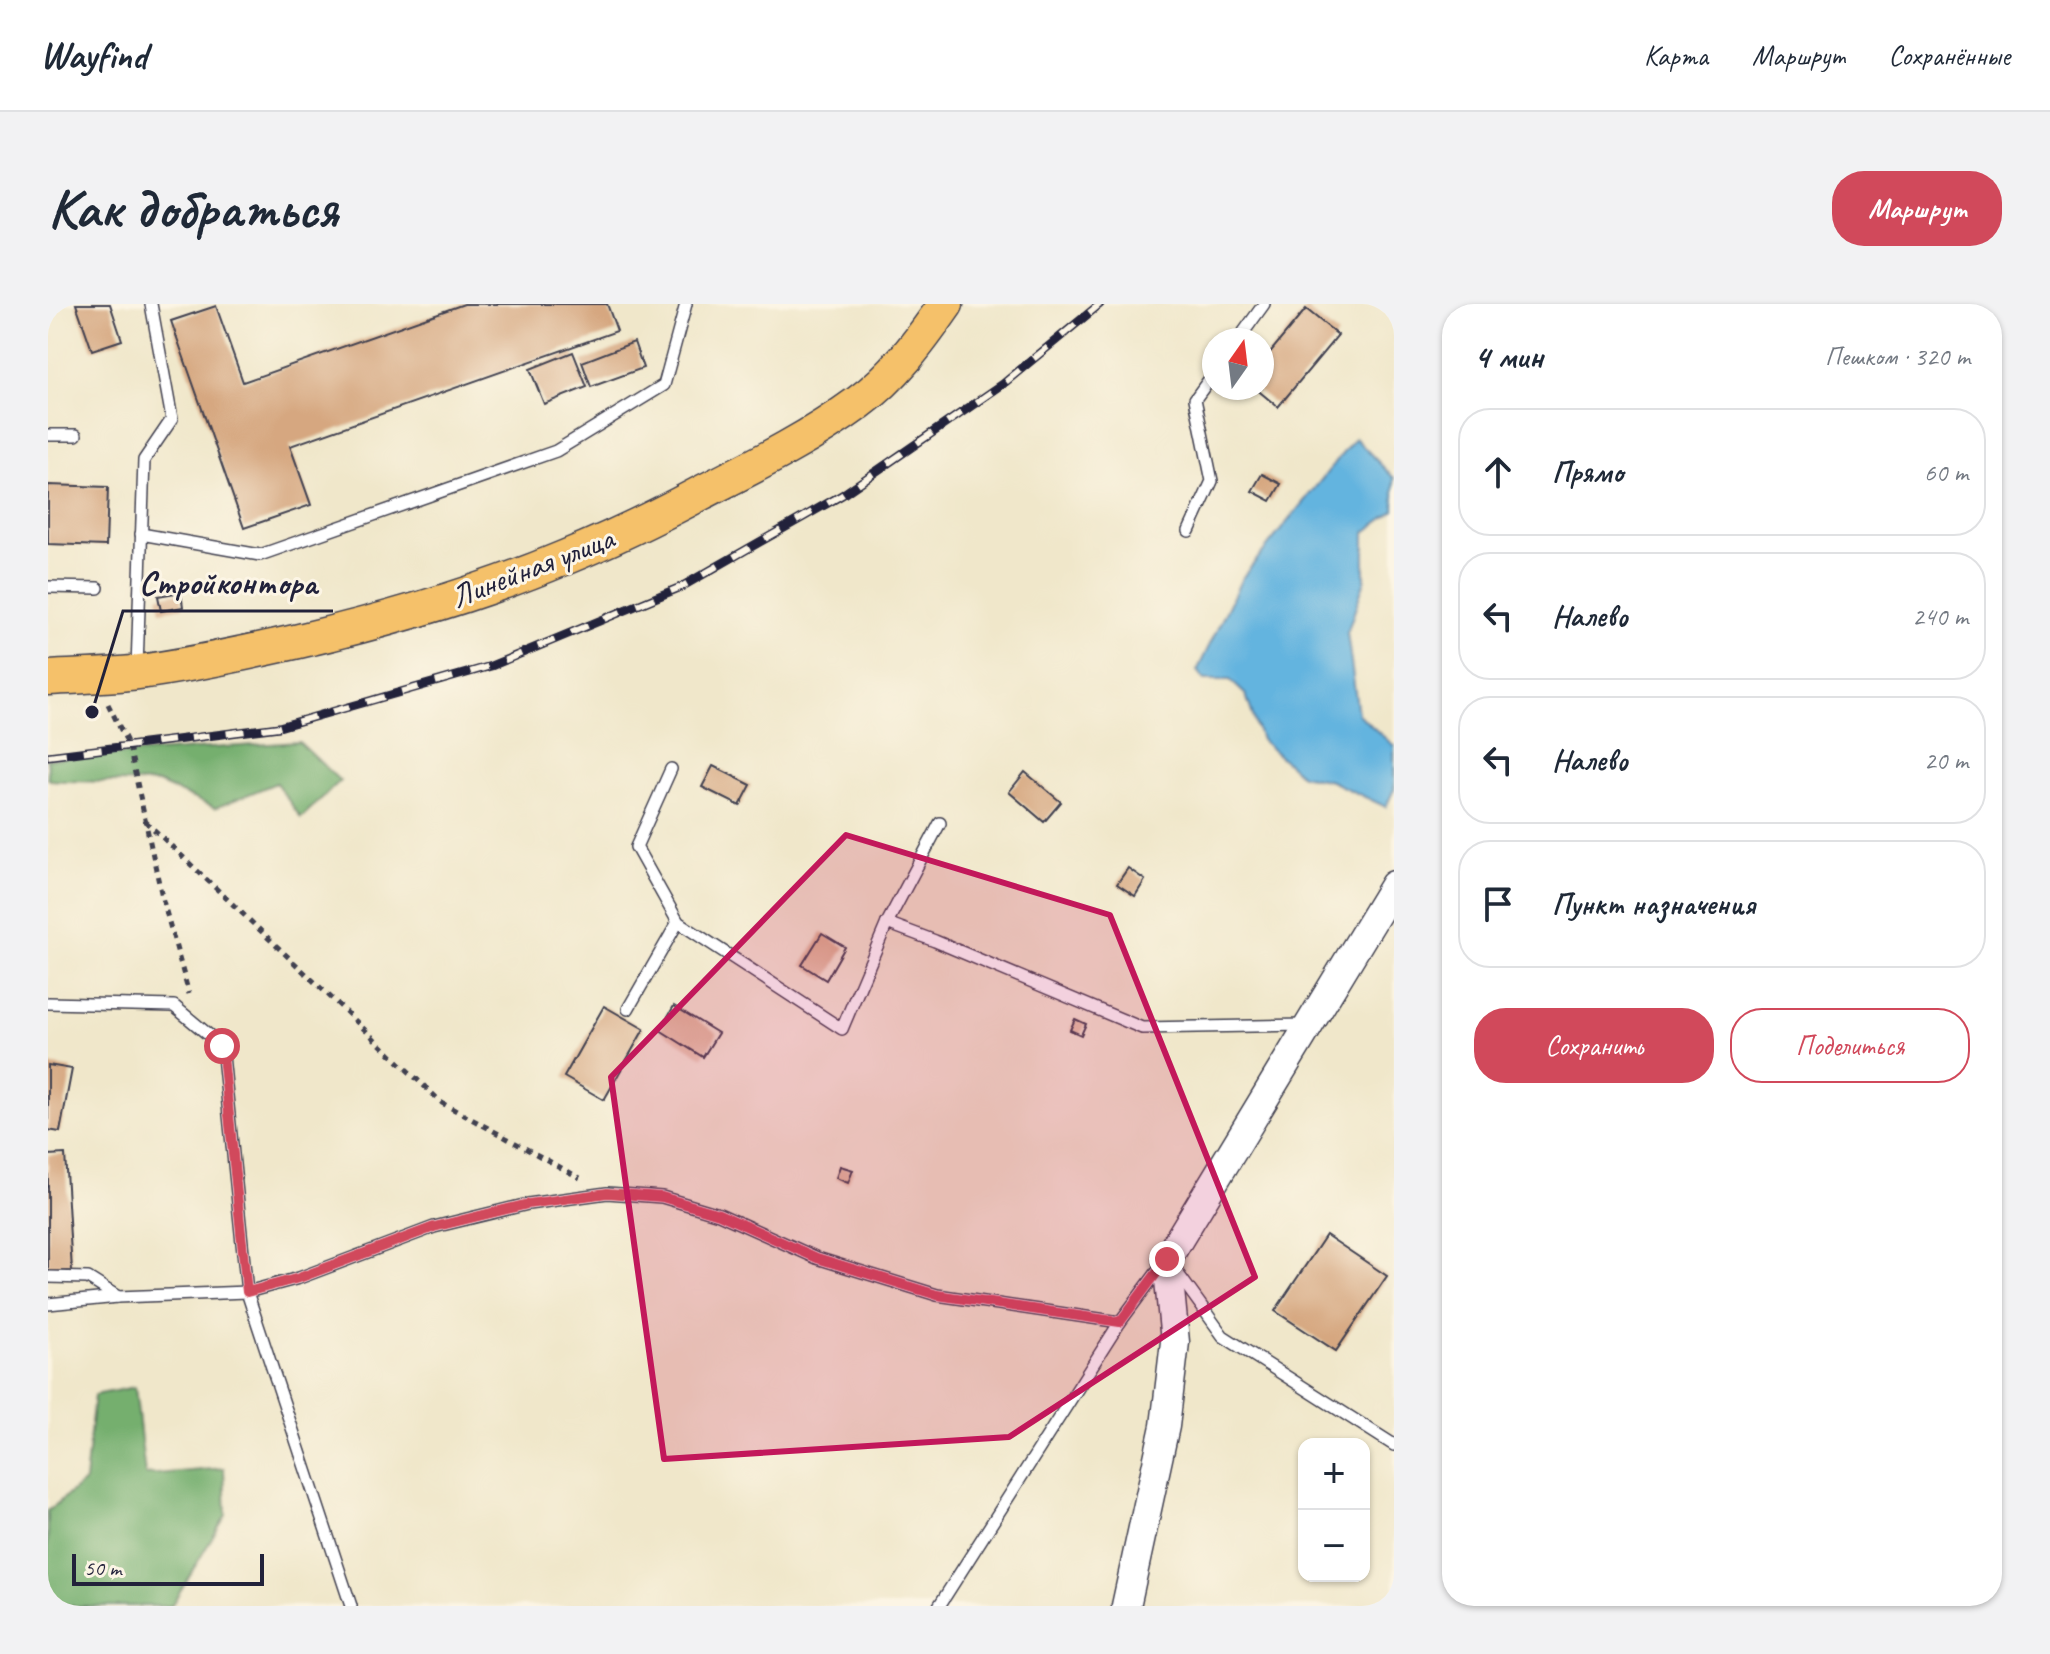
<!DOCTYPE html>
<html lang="ru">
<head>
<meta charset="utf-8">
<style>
	body { margin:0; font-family:Caveat,sans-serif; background:#f2f2f3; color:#1f2937 }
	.controls { position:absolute; right:24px; bottom:24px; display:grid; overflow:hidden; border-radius:16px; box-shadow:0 2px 6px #0004 }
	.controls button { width:72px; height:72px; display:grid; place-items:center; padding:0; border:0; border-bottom:2px solid #e0e1e3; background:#fff; color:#1f2937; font:40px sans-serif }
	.compass { position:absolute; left:1154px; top:24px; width:72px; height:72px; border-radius:50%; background:#fff; box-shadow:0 2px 6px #0004; rotate:14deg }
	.scale { position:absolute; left:24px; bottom:20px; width:192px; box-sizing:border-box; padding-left:8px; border:4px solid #22223b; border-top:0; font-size:22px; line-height:28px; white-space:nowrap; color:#22223b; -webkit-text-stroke:6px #fcf5e5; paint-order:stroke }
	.stop { position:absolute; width:24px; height:24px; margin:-18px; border:6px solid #d1495b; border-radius:50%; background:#fff }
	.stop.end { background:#d1495b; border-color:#fff; box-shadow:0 2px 8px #0008 }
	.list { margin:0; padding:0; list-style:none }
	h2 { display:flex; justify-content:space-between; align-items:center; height:104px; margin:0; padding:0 32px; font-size:34px }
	h2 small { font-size:26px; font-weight:400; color:#747a83 }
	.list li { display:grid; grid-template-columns:52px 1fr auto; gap:24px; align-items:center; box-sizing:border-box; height:128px; margin:0 16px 16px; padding:0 16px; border:2px solid #e0e1e3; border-radius:32px }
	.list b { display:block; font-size:30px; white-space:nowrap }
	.list em { font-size:26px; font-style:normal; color:#747a83 }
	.actions { display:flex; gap:16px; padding:24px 32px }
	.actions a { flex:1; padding:18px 0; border:2px solid #d1495b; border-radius:32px; text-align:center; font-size:28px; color:#d1495b }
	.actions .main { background:#d1495b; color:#fff }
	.icon { flex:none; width:44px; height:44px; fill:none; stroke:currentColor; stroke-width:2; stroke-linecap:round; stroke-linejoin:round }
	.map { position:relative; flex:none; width:1346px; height:1302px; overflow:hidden; border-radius:32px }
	header { display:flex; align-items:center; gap:48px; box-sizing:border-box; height:112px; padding:0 40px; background:#fff; border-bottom:2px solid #e0e1e3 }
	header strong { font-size:38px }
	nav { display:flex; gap:44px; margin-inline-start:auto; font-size:28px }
	.intro { display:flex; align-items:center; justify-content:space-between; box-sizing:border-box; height:192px; padding:0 48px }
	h1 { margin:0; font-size:56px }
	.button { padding:20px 36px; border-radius:32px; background:#d1495b; color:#fff; font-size:28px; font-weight:700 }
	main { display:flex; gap:48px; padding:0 48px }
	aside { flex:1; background:#fff; border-radius:32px; box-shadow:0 2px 6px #0004 }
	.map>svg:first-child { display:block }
	.forest { fill:#74af6e; stroke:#4b6854; stroke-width:2 }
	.water { fill:#64b4df; stroke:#436b8d; stroke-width:2 }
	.building { fill:#d6a780 }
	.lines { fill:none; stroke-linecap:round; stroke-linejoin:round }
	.service-casing { stroke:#414050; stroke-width:14 }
	.tertiary-casing { stroke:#414050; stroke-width:31 }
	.primary-casing { stroke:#414050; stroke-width:37 }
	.path { stroke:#414050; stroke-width:5; stroke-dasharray:6 6; stroke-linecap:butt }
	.service { stroke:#fff; stroke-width:11 }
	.tertiary { stroke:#fff; stroke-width:28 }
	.primary { stroke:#f5c16b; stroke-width:34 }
	.rail-casing { stroke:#22223b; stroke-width:9 }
	.rail { stroke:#fcf5e5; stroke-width:6; stroke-dasharray:18; stroke-linecap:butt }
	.route { stroke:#d1495b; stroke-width:10 }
	.marked { fill:#c2185b; fill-opacity:0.2; stroke:#c2185b; stroke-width:6; stroke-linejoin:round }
	.labels { text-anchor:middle; stroke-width:6; stroke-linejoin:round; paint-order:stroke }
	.street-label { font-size:32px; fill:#22223b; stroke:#fcf5e5 }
	.leader { fill:none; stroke:#22223b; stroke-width:3 }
	.callout-dot { fill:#22223b; stroke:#fcf5e5; stroke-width:3 }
	.callout-label { font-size:34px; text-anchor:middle; font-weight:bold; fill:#22223b; stroke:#fcf5e5; stroke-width:6; stroke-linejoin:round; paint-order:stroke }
</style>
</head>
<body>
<header>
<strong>Wayfind</strong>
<nav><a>Карта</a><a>Маршрут</a><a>Сохранённые</a></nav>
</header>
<div class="intro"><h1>Как добраться</h1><a class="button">Маршрут</a></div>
<main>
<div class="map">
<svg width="1346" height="1302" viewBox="0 0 1346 1302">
	<rect width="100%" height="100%" fill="#fcf5e5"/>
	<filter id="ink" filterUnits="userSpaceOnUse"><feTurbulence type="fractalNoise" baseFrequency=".0125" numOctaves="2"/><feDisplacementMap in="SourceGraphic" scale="16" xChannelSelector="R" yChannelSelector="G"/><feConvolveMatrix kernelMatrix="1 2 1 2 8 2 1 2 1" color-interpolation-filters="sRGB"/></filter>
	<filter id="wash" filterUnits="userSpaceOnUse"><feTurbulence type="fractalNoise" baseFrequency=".006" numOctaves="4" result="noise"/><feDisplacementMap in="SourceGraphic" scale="32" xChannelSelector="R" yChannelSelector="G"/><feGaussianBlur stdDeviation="1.8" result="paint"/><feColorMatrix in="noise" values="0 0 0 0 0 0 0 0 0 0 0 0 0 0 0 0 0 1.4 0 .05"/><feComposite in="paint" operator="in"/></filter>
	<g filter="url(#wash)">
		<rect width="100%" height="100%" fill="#f0e7ca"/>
		<g class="forest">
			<path d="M251,438l41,39 -39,37 -25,-35 -61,25 -57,-25 -93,-2 -15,-1 -2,-2v-19z"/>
			<path d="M87,1083l10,88 79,-7 2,47 -55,91h-123v-95l37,-30 9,-86z"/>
		</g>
		<path class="water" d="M1307,134l39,40v33l-29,21v48l-18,53 11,81 36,32v43l-8,18 -55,-26 -30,-6 -40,-35 -15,-45 -16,-15h-25l-8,-9 45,-93z"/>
		<g id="blocks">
			<g class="building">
				<path d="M28,0h34l12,36 -30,10z"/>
				<path d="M416,0h143l10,27 -327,115 21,59 -67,23 -73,-207 45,-15 27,76z"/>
				<path d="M1258,5l32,26 -60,72 -23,-19h7v-26z"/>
				<path d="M586,38l9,26 -52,19 -9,-25z"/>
				<path d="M525,48l14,35 -43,17 -14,-35z"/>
				<path d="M1214,170l19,10 -10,17 -19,-10z"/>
				<path d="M0,181l60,2 -2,59 -58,-2z"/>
				<path d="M133,288l2,15 -22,4 -3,-15z"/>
				<path d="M665,462l38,19 -11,21 -38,-19z"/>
				<path d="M977,468l36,30 -17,20 -35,-30z"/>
				<path d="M1080,564l17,12 -10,16 -18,-12z"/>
				<path d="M774,629l23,14 -19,33 -24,-15z"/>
				<path d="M556,702l40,23 -40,71 -40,-23z"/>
				<path d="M626,702l44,27 -15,24 -43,-27z"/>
				<path d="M1027,715l11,5 -5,11 -11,-5z"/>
				<path d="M0,761l24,4 -12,63 -12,-2z"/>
				<path d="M17,850l7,117 -24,1v-117z"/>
				<path d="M792,862l13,4 -5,13 -12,-5z"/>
				<path d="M1278,931l61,41 -51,75 -61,-40z"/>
			</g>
		</g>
	</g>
	<g filter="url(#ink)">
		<use href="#blocks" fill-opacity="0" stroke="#414050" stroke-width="2"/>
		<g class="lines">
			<g class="service-casing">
				<g id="service">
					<path d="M1190,36l26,-36"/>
					<path d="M0,131h28"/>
					<path d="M1141,227l23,-50 -17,-82 19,-26"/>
					<path d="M93,230l119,21 296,-104 108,-66 22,-81"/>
					<path d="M0,283l50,1"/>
					<path d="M89,364l7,-208 28,-41 -21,-115"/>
					<path d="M623,465l-35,78 42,75 164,107 45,-106 48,18 207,87 165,-3"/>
					<path d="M839,619l53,-100"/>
					<path d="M0,699l126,3 48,40 25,246 52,-14 135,-51 94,-23 79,-11 55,4 57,17 98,44 120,37 183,27"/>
					<path d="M580,705l50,-87"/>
					<path d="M1128,967l47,65 171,109"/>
					<path d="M0,973l40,1 30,19"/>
					<path d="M0,1000l70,-7 129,-5 104,314"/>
					<path d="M891,1302l181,-284 43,-58"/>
				</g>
			</g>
			<g class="tertiary-casing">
				<path id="tertiary" d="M1078,1302l39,-180 10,-84 -8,-83 227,-374"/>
			</g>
			<g class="primary-casing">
				<path id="primary" d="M0,374c30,-2 61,-2 91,-6 53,-7 107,-19 160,-31 89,-21 180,-47 265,-83 47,-19 92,-41 137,-65 53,-27 108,-54 157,-90 36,-26 63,-63 88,-99"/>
			</g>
			<g class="path">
				<path d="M60,400l21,42 33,151 27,97"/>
				<path d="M97,517l297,282 138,75"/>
			</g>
			<use href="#service" class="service"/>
			<use href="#tertiary" class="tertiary"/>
			<use href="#primary" class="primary"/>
			<g class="rail-casing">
				<path id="rail" d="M0,452l231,-29 212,-61 190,-79 161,-92 161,-111 97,-80"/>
			</g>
			<use href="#rail" class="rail"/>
		</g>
	</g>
	<g class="lines" filter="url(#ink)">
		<path class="route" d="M174,742l25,246 52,-14 135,-51 94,-23 79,-11 55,4 57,17 98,44 120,37 183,27 47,-63"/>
	</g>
	<path class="marked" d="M798,531l264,80 145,362 -246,160 -345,22 -53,-382z"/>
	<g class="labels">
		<g class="street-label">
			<text transform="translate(484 263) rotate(-21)" y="11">Линейная улица</text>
		</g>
	</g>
	<path class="leader" d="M44 408L75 307H285"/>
	<circle class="callout-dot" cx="44" cy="408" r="8"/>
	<g class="callout-label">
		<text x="180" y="290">Стройконтора</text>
	</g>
</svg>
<div class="controls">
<button>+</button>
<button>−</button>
</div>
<svg class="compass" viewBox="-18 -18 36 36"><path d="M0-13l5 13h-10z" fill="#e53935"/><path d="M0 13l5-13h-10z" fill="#747a83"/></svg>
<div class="scale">50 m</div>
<div class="stop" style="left:174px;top:742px"></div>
<div class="stop end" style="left:1119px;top:955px"></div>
</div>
<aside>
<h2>4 мин<small>Пешком · 320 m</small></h2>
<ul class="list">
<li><svg class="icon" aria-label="ahead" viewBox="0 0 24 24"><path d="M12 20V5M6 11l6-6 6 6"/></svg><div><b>Прямо</b></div><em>60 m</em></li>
<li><svg class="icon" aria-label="left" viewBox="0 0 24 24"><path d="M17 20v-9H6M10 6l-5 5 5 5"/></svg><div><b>Налево</b></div><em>240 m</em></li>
<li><svg class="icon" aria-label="left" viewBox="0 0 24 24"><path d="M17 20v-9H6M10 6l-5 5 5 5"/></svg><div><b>Налево</b></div><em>20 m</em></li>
<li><svg class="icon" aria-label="arrive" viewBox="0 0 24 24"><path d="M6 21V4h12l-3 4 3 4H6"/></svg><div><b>Пункт назначения</b></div></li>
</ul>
<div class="actions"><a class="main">Сохранить</a><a>Поделиться</a></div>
</aside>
</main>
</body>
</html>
